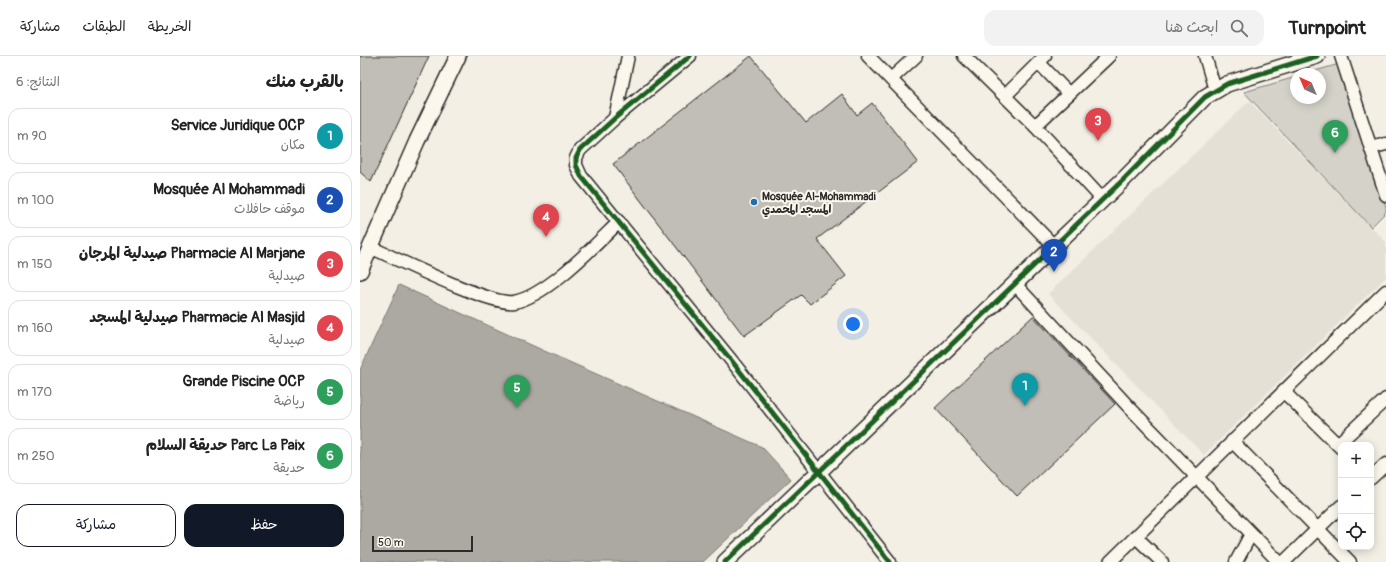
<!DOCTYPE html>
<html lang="ar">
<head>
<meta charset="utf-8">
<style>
	body { margin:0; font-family:Pangolin,"Playpen Sans Arabic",sans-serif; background:#f2f2f2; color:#222; direction:rtl }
	.controls { position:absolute; right:12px; bottom:12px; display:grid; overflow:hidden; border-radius:8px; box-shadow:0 2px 10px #0003 }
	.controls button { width:36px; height:36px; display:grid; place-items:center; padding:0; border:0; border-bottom:1px solid #e0e0e0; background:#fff; color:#222; font:20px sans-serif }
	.compass { position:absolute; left:930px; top:12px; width:36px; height:36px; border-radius:50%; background:#fff; box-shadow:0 2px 10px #0003; rotate:316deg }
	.scale { position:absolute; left:12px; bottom:10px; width:101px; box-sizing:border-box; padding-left:4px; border:2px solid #2b2b2b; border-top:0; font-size:11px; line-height:14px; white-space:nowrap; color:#2b2b2b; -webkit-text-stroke:3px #fbf7ec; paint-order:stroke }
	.you { position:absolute; left:493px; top:268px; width:14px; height:14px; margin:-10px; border:3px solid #fff; border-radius:50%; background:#1a73e8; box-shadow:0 0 0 6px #1a73e833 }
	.badge { display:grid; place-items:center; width:26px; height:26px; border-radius:50%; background:#111827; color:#fff; font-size:13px; font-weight:700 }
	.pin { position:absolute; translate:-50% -33px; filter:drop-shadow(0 1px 2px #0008) }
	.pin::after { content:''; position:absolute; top:21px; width:14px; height:12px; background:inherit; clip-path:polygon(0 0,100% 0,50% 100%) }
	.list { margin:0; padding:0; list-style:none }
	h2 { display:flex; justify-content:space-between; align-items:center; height:52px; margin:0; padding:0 16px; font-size:17px }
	h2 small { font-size:13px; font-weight:400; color:#767676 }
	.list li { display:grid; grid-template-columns:26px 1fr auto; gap:12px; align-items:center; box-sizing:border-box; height:56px; margin:0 8px 8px; padding:0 8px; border:1px solid #e0e0e0; border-radius:12px }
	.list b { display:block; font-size:15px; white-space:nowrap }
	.list p { margin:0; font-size:13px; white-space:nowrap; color:#767676 }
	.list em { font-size:13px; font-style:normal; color:#767676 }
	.actions { display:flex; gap:8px; padding:12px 16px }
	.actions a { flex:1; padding:9px 0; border:1px solid #111827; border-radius:12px; text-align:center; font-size:14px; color:#111827 }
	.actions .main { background:#111827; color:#fff }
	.icon { flex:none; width:22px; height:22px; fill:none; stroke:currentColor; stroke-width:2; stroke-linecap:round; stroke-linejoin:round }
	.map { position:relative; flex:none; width:1026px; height:506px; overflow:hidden; direction:ltr }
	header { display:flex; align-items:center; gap:24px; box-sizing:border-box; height:56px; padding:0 20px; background:#fff; border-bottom:1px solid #e0e0e0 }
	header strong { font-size:19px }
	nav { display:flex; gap:22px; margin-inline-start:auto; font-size:14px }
	.search { width:280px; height:36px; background:#f2f2f2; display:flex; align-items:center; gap:10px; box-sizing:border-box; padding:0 14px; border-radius:12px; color:#767676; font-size:15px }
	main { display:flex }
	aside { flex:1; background:#fff }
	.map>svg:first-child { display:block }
	.built { fill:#e4e0d6 }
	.green { fill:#d5d2c9; stroke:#807e7a }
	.water { fill:#aca9a2; stroke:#787772 }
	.building { fill:#c0beb6; stroke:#2b2b2b }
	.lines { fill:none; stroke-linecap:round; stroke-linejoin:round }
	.minor-casing { stroke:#2b2b2b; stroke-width:15 }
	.tertiary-casing { stroke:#2b2b2b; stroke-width:18 }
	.minor { stroke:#fbf7ec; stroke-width:12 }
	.tertiary { stroke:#fbf7ec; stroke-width:15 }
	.cycleway-casing { stroke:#fbf7ec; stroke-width:8 }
	.cycleway { stroke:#1b5e20; stroke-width:5 }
	.poi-dot { fill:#1f6fb2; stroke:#fbf7ec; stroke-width:1.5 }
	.labels { text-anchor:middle; stroke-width:4; stroke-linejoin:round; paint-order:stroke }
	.poi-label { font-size:11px; font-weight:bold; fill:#2b2b2b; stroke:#fbf7ec; text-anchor:start }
</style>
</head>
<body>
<header>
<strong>Turnpoint</strong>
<div class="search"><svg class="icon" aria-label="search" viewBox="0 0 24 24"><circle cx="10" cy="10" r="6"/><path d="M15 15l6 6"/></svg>ابحث هنا</div>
<nav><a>الخريطة</a><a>الطبقات</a><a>مشاركة</a></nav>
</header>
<main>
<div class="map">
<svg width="1026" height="506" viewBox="0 0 1026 506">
	<rect width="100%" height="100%" fill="#f3efe4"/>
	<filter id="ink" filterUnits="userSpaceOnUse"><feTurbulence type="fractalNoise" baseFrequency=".025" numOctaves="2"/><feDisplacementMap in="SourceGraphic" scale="8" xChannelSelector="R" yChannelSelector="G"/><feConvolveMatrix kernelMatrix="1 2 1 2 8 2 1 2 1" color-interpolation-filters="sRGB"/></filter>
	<g filter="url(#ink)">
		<path class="built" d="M889,45l137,141v35l-182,178 -156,-161z"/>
		<path class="green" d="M979,8l47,143v5l-15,15 -127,-135 52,-15v21h24v-24h-15z"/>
		<path class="water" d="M39,229l152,69 211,93 29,32 -88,83h-343v-192z"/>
		<g class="building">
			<path d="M0,0h69l-58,126 -11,-10z"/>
			<path d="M391,0l55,67 36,-29 15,21 15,-12 46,59 -101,77 29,37 -36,28 -9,-9 -57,41 -131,-172z"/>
			<path d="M673,260l82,88 -98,92 -82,-88z"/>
		</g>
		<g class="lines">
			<g class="minor-casing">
				<g id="minor">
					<path d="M330,0l-75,62 -35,32 -4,8v7l5,11 150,184 159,202"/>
					<path d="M508,0l185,189"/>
					<path d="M604,0l71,70 67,73"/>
					<path d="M845,0l10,34"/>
					<path d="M981,0l45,139"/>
					<path d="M679,7l30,31"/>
					<path d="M531,23l25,-23"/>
					<path d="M645,40l40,-40"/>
					<path d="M255,62l13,-62"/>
					<path d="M675,70l74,-70"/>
					<path d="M1011,92l15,-4"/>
					<path d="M10,191c27,12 121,59 144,55 33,-6 81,-57 105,-80"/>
					<path d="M654,227l114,123 151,156"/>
					<path d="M924,336l57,56"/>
					<path d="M872,385l118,121"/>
					<path d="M978,388l48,-45"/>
					<path d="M1011,422l15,-14"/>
					<path d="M776,481l26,25"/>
					<path d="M750,506l276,-271"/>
					<path d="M876,506l15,-28"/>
					<path d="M924,506l57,-56"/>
				</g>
			</g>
			<g class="tertiary-casing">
				<g id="tertiary">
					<path d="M0,215l57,-130 41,-85"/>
					<path d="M365,506l400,-384 80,-81 22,-13 90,-28"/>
				</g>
			</g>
			<use href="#minor" class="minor"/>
			<use href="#tertiary" class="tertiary"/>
			<g class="cycleway-casing">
				<g id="cycleway">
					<path d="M330,0l-75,62 -35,32 -4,8v7l5,11 150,184 159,202"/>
					<path d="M365,506l400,-384 80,-81 22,-13 90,-28"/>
				</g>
			</g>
			<use href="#cycleway" class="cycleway"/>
		</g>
	</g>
	<circle class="poi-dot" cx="394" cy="146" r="4"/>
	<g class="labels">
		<g class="poi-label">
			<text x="402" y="144">Mosquée Al-Mohammadi<tspan x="402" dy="13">المسجد المحمدي</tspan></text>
		</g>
	</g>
</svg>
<div class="controls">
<button>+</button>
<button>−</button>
<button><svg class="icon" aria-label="locate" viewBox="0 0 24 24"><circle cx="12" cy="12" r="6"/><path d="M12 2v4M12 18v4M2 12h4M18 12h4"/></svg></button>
</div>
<svg class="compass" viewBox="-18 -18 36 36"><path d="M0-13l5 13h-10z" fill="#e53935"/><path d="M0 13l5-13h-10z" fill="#767676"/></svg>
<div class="scale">50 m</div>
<div class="you"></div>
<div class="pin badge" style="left:665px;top:350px;background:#0f9aa8">1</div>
<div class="pin badge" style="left:694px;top:216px;background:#1a4fb4">2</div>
<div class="pin badge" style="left:738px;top:85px;background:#e0444e">3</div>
<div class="pin badge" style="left:186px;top:181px;background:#e0444e">4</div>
<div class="pin badge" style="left:157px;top:352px;background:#2e9e5b">5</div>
<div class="pin badge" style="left:975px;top:97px;background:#2e9e5b">6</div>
</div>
<aside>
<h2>بالقرب منك<small>النتائج: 6</small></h2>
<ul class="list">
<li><span class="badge" style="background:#0f9aa8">1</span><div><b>Service Juridique OCP</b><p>مكان</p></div><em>90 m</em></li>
<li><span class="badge" style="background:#1a4fb4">2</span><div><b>Mosquée Al Mohammadi</b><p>موقف حافلات</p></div><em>100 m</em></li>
<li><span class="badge" style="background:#e0444e">3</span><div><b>Pharmacie Al Marjane صيدلية المرجان</b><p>صيدلية</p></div><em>150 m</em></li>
<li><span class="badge" style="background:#e0444e">4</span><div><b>Pharmacie Al Masjid صيدلية المسجد</b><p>صيدلية</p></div><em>160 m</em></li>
<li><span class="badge" style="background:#2e9e5b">5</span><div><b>Grande Piscine OCP</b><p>رياضة</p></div><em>170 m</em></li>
<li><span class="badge" style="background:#2e9e5b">6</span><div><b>Parc La Paix حديقة السلام</b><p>حديقة</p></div><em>250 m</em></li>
</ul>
<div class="actions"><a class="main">حفظ</a><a>مشاركة</a></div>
</aside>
</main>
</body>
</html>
